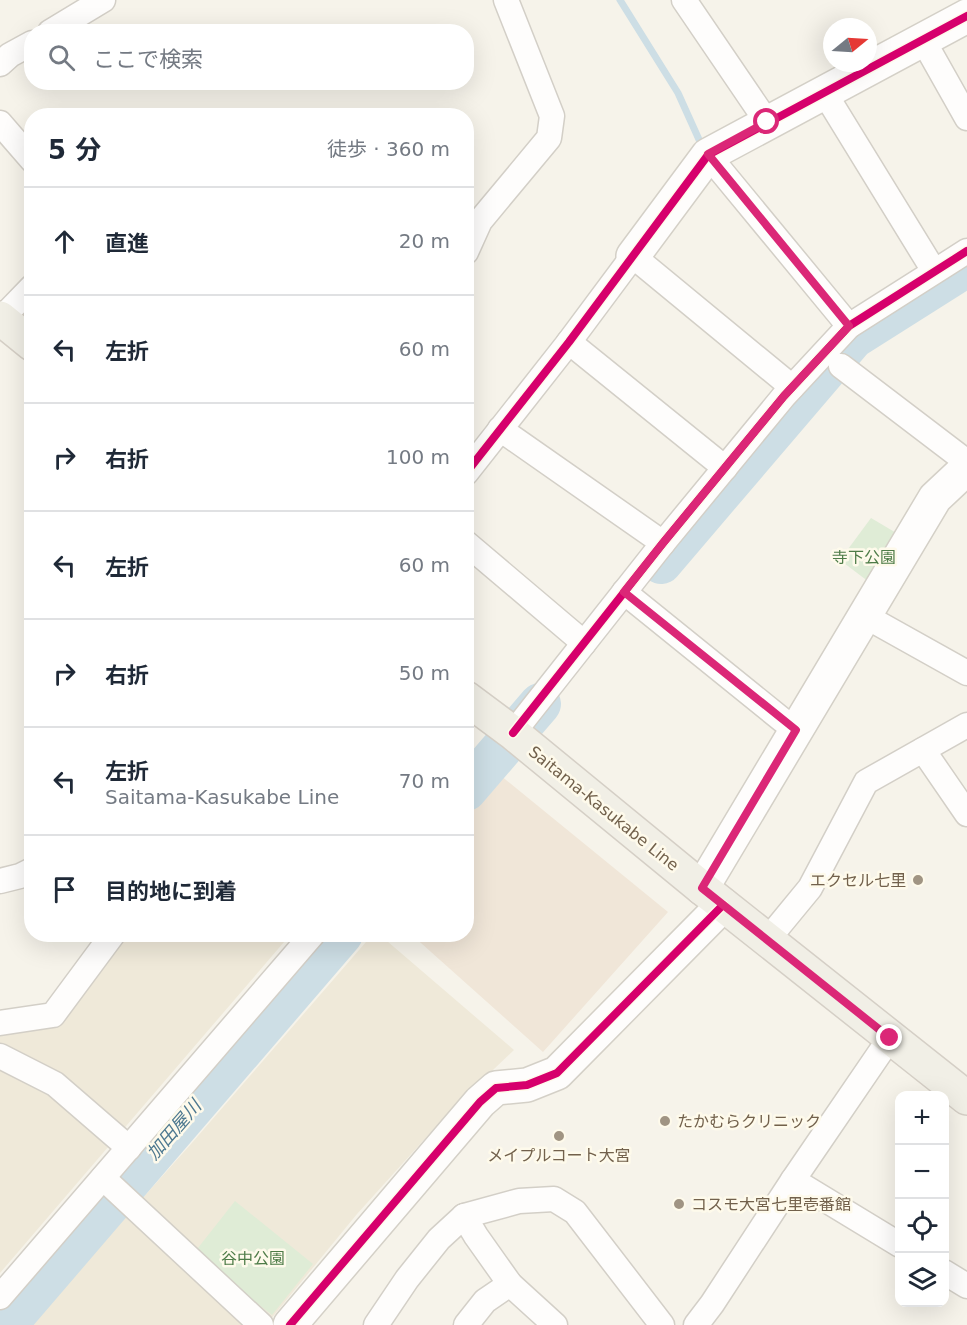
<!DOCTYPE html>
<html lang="ja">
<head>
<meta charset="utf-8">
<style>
	body { margin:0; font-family:"DejaVu Sans","Noto Sans JP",sans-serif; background:#f2f2f3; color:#1f2937 }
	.controls { position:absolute; right:18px; bottom:18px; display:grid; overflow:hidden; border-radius:12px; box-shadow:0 6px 24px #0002 }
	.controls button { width:54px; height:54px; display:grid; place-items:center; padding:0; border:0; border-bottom:2px solid #e0e1e3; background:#fff; color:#1f2937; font:30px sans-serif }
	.compass { position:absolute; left:823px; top:18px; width:54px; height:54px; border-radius:50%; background:#fff; box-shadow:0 6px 24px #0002; rotate:72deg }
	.stop { position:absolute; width:18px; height:18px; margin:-14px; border:4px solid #db2777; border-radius:50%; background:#fff }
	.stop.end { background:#db2777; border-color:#fff; box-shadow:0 2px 6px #0008 }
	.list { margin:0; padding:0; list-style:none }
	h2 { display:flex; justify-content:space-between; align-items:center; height:78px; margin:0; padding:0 24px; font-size:26px }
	h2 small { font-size:20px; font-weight:400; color:#747a83 }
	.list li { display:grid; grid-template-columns:39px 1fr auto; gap:18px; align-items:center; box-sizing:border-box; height:108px; padding:0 24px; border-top:2px solid #e0e1e3 }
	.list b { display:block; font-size:22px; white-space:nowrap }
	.list p { margin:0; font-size:20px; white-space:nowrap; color:#747a83 }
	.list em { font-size:20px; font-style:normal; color:#747a83 }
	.icon { flex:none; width:33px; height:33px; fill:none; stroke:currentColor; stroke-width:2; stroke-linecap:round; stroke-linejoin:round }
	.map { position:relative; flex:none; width:967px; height:1325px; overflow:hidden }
	.search { position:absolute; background:#fff; box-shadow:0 6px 24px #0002; left:24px; top:24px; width:450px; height:66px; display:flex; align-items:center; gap:15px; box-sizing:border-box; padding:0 21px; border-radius:24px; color:#747a83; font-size:22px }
	.panel { position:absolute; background:#fff; box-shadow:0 6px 24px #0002; left:24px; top:108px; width:450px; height:834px; border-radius:24px }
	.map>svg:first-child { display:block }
	.residential { fill:#efe9d9 }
	.commercial { fill:#f0e6d8 }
	.green { fill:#dfecd6 }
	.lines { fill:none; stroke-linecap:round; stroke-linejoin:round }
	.stream { stroke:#cddee5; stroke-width:7 }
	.river { stroke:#cddee5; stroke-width:42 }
	.street-casing { stroke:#d3cfc7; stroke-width:27 }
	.secondary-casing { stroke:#d4d0c7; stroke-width:36 }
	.primary-casing { stroke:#d5cfc6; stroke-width:36 }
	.street { stroke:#fefdfc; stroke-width:24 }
	.secondary { stroke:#fefdfc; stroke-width:33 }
	.primary { stroke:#f1efe6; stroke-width:33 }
	.cycleway-casing { stroke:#fefaeb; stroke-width:11 }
	.cycleway { stroke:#d6006c; stroke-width:8 }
	.route { stroke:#db2777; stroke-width:8 }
	.poi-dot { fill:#a09483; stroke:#fefaeb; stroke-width:2 }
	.labels { text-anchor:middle; stroke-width:5; stroke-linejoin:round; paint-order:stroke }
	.park-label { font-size:16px; fill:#4e7c48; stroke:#fefaeb }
	.street-label { font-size:16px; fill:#72614c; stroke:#fefaeb }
	.poi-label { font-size:16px; fill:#72614c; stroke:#fefaeb; text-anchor:start }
	.water-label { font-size:18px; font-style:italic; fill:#4e7990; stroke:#fefaeb }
</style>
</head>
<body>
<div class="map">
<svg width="967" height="1325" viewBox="0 0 967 1325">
	<rect width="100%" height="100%" fill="#f6f3ea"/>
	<g class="residential">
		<path d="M125,935h165l-290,338v-244l60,-8z"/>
		<path d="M372,935h8l134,115 -64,61 -93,103 -91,111h-237l162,-181z"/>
	</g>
	<path class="commercial" d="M500,775l168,137 -125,140 -131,-117 54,-1 1,-121z"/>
	<g class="green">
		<path d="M871,518l27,16 -29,48 -29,-22z"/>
		<path d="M235,1201l78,63 -41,51 -78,-62z"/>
	</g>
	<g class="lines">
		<path class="stream" d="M620,0l58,93 23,51"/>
		<g class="river">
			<path d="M661,563l192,-225 114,-72"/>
			<path d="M466,790l74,-86"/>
			<path d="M6,1325l336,-391"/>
		</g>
		<g class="street-casing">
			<g id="street">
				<path d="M684,0l83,122"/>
				<path d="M50,32l53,-32"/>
				<path d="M923,40l44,78"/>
				<path d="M0,64l10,-9 22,-12"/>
				<path d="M824,92l110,179"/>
				<path d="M0,123l32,37"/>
				<path d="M708,155l141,171"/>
				<path d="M466,252l14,-31 69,-83 3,-22 -46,-116"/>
				<path d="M1,319l31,-32"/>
				<path d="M569,342l156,126"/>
				<path d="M841,366l126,96"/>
				<path d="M500,429l163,114"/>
				<path d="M466,473l103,-131 64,-86 159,131"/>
				<path d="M466,543l118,100"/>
				<path d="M624,592l172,139"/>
				<path d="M865,616l102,57"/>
				<path d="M513,733l150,-190 121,-147 65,-70 118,-75"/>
				<path d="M923,750l44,64"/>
				<path d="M0,881l20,-5 12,-6"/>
				<path d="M768,939l42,-51 56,-106 101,-57"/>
				<path d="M0,1023l53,-8 60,-81"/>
				<path d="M0,1056l55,28 74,64"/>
				<path d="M103,1178l158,147"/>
				<path d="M793,1180l107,65"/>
				<path d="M464,1216l12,20 34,48 45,41"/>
				<path d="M944,1272l23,14"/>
				<path d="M0,1297l313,-363"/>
				<path d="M376,1325l31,-46 32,-40 25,-23 55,-15 35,-2 21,13 87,113"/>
				<path d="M466,1325l19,-24 25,-17"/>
				<path d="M696,1325l16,-21 81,-124 97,-142"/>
			</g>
		</g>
		<g class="secondary-casing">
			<g id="secondary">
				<path d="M633,256l75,-101 259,-139"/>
				<path d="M702,888l233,-390 32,-30"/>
				<path d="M290,1325l190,-223 16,-14 31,-3 30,-12 166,-168"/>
			</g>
		</g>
		<g class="primary-casing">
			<g id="primary">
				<path d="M0,318l32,26"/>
				<path d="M466,698l47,35 189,155 265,210"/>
			</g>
		</g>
		<use href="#street" class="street"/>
		<use href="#secondary" class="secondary"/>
		<use href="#primary" class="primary"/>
		<g class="cycleway-casing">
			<g id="cycleway">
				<path d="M466,473l103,-131 139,-187 259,-139"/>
				<path d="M513,733l150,-190 121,-147 65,-70 118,-75"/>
				<path d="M290,1325l190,-223 16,-14 31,-3 30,-12 166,-168"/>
			</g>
		</g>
		<use href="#cycleway" class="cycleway"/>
	</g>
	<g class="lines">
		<path class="route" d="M767,122l-59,32 141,172 -65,70 -121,147 -39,49 172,138 -94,158 188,150"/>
	</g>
	<g class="poi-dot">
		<circle cx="918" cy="880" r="6"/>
		<circle cx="665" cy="1121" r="6"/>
		<circle cx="559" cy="1136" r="6"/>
		<circle cx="679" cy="1204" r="6"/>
	</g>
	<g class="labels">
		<g class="park-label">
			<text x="864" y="563">寺下公園</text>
			<text x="253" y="1264">谷中公園</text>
		</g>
		<g class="street-label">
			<text transform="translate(604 808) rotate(39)" y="6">Saitama-Kasukabe Line</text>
		</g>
		<g class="poi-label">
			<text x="906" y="886" text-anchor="end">エクセル七里</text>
			<text x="677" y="1127">たかむらクリニック</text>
			<text x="559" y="1161" text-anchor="middle">メイプルコート大宮</text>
			<text x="691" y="1210">コスモ大宮七里壱番館</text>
		</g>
		<g class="water-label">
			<text transform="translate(174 1130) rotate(-49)" y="6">加田屋川</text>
		</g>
	</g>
</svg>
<div class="controls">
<button>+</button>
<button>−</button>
<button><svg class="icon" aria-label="locate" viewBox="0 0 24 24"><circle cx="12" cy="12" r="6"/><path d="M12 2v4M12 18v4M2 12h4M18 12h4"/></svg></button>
<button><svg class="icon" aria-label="layers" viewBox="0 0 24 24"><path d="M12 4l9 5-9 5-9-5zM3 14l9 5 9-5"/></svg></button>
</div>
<svg class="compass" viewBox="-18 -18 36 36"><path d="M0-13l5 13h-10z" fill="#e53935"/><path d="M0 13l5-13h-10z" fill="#747a83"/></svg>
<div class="stop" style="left:767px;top:122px"></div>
<div class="stop end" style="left:890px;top:1038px"></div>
<div class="search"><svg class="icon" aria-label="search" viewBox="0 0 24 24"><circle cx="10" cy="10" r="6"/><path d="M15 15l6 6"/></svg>ここで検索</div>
<section class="panel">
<h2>5 分<small>徒歩 · 360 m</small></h2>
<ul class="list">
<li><svg class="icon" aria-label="ahead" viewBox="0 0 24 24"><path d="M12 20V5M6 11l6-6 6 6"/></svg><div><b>直進</b></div><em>20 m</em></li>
<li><svg class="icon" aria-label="left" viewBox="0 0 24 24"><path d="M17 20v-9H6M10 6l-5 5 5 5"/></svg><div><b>左折</b></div><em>60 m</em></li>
<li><svg class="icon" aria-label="right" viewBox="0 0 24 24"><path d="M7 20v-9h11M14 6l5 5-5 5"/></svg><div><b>右折</b></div><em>100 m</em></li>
<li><svg class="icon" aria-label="left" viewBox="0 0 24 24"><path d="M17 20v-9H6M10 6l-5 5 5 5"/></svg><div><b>左折</b></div><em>60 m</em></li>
<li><svg class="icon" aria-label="right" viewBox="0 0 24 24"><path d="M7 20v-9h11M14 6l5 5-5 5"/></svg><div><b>右折</b></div><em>50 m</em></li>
<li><svg class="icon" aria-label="left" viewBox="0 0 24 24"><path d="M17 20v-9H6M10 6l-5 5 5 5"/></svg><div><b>左折</b><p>Saitama-Kasukabe Line</p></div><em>70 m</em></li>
<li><svg class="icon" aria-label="arrive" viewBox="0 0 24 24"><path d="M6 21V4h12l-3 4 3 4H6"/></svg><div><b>目的地に到着</b></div></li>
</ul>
</section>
</div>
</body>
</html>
